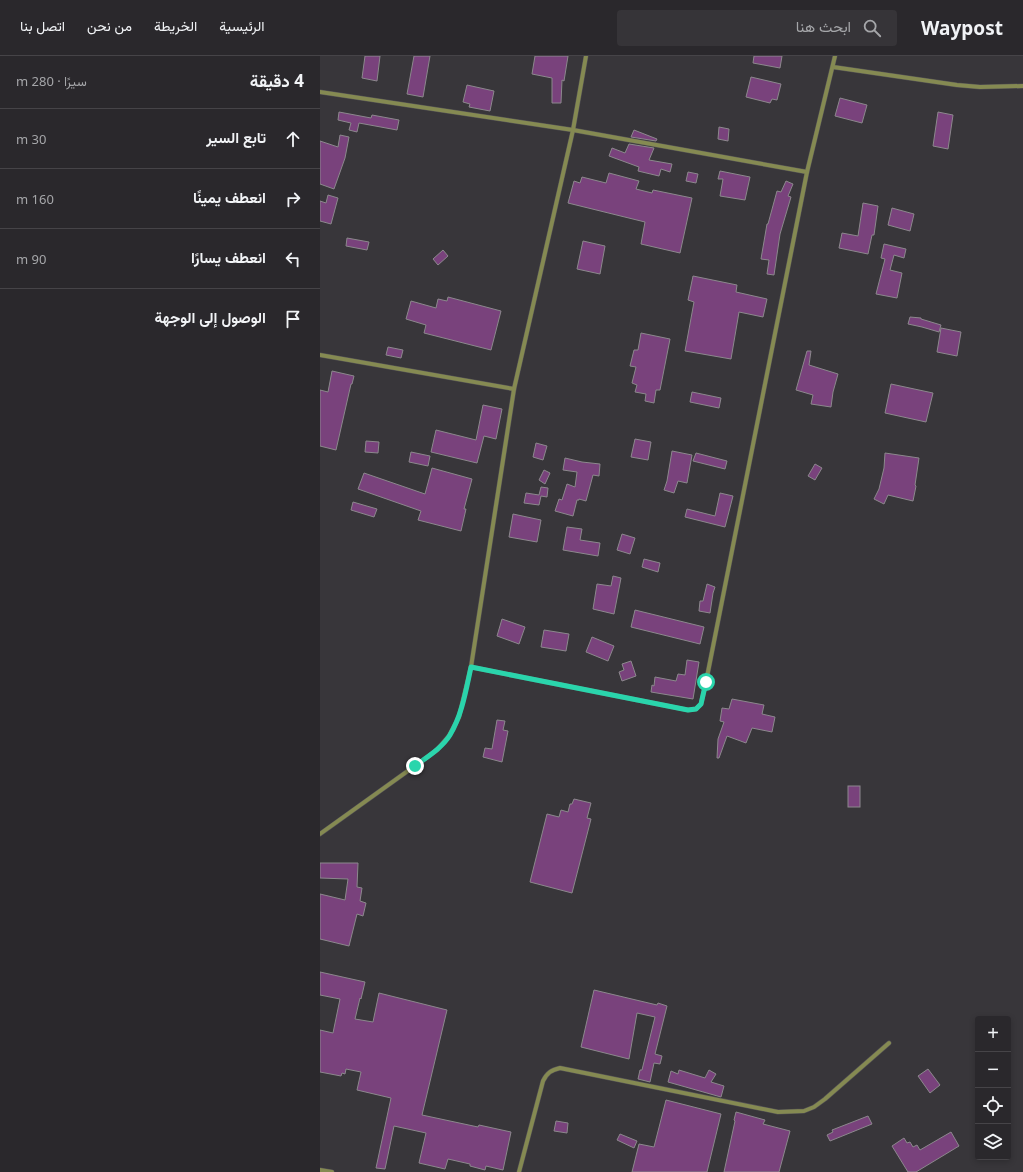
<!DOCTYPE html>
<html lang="ar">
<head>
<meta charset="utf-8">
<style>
	body { margin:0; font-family:"Noto Sans",Vazirmatn,sans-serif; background:#363438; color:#f1f3f6; direction:rtl }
	.controls { position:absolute; right:12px; bottom:12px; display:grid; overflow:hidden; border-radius:4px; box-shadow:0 2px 6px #0003 }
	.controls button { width:36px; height:36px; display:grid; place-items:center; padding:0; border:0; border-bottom:1px solid #464448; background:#2a282c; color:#f1f3f6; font:20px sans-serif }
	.stop { position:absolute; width:12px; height:12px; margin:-9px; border:3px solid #2ad5ac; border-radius:50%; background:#fff }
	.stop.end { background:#2ad5ac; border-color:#fff; box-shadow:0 1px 4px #0008 }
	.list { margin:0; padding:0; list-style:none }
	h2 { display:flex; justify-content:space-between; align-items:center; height:52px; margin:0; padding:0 16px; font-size:17px }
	h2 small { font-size:13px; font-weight:400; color:#a5a6a9 }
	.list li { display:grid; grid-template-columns:26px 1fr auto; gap:12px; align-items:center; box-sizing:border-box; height:60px; padding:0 16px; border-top:1px solid #464448 }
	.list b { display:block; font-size:15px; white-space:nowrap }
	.list em { font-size:13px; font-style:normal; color:#a5a6a9 }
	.icon { flex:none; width:22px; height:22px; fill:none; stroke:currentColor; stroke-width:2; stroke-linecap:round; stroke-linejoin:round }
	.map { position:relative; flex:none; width:703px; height:1116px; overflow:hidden; direction:ltr }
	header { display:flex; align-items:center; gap:24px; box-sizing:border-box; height:56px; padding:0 20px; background:#2a282c; border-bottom:1px solid #464448 }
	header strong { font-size:19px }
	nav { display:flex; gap:22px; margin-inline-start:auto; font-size:14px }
	.search { width:280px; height:36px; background:#363438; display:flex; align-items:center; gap:10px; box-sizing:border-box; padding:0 14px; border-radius:4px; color:#a5a6a9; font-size:15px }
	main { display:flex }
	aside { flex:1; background:#2a282c }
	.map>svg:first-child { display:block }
	.building { fill:#79427c; stroke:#8c888d }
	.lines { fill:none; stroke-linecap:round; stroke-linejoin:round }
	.service-casing { stroke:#545256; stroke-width:5 }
	.service { stroke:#858a52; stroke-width:4 }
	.route { stroke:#2ad5ac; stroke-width:5 }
</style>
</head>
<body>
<header>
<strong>Waypost</strong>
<div class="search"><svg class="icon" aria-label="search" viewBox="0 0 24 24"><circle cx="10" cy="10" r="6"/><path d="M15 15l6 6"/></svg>ابحث هنا</div>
<nav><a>الرئيسية</a><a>الخريطة</a><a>من نحن</a><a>اتصل بنا</a></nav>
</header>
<main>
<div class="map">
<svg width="703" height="1116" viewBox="0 0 703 1116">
	<rect width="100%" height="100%" fill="#38363a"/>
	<g class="building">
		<path d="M45,0h15l-3,25 -15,-3z"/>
		<path d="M94,0h16l-7,41 -16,-3z"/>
		<path d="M215,0h33l-4,25 -2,-1 -1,23h-9v-25l-20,-4z"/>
		<path d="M434,0h28l-2,12 -27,-5z"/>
		<path d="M431,21l30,7 -4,16 -5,-1 -2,4 -24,-6z"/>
		<path d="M147,29l27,6 -4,20 -21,-4 1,-3 -7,-2z"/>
		<path d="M520,42l27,7 -5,18 -27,-7z"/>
		<path d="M19,56l32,6 1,-3 27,5 -2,10 -38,-7 -2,9 -8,-2 2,-7 -13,-3z"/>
		<path d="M618,56l15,3 -5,34 -15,-3z"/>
		<path d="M399,71l10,2 -1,12 -10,-2z"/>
		<path d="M314,74l23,9 -1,2 -25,-4z"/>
		<path d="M20,79l9,2 -4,21 -11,31 -14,-5v-43l18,6z"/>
		<path d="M309,88l25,4 -5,12 23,4 -2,8 -9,-3 -2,7 -21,-5 1,-4 -30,-11 3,-8 13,5z"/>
		<path d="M400,115l30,6 -5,23 -25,-4 3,-17h-5z"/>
		<path d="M368,116l10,2 -2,9 -10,-2z"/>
		<path d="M289,117l30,8 -3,8 16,4 1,-3 39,8 -12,55 -39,-9 4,-22 -77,-19 6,-22 6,2 2,-6 24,6z"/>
		<path d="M466,125l7,3 -5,12 3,1 -11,37 -6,41 -7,-1 2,-14 -8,-1 6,-35h1l9,-33 4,1z"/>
		<path d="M8,139l10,3 -7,26 -11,-3v-20l6,2z"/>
		<path d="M543,147l15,3 -4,29h-2l-4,19 -29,-6 3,-15 16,3z"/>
		<path d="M572,152l22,6 -4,17 -22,-6z"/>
		<path d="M27,182l22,4 -2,8 -21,-4z"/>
		<path d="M263,185l22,5 -5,28 -23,-5z"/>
		<path d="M564,188l22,5 -2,9 -10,-3 -4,15 12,3 -5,25 -21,-4 9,-35 -4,-1z"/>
		<path d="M123,194l5,6 -10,9 -5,-6z"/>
		<path d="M373,220l44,9 -1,7 31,7 -4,18 -24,-5 -8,47 -46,-8 9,-49 -6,-2z"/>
		<path d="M128,241l53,14 -10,39 -67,-17 2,-8 -20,-6 5,-18 25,7 2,-9 9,2z"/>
		<path d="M590,261l11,1v1l20,6 -2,7 -17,-5 -14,-3z"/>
		<path d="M621,272l20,4 -4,24 -20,-4z"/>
		<path d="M321,277l29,6 -10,51h-4l-2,13 -9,-2 1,-7 -11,-2 2,-7 -5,-2 4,-16 -6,-1 4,-16h4z"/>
		<path d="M68,291l15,3 -2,8 -15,-3z"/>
		<path d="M487,295h4l-2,14 29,9 -5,18 -2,15 -20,-3 2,-9 -17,-5z"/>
		<path d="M12,315l22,5 -2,8h-1l-15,66 -16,-4v-56l8,2z"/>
		<path d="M571,328l42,9 -7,29 -41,-9z"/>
		<path d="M372,336l29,6 -2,10 -29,-6z"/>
		<path d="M163,349l19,4 -6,30 -12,-3 -7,27 -46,-11 5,-22 40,10z"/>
		<path d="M315,383l16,3 -3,18 -17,-3z"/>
		<path d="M46,385l13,1 -1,11 -13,-1z"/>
		<path d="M216,387l11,3 -4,14 -10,-3z"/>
		<path d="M352,395l20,4 -5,28 -9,-2 -4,12 -10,-3 3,-9z"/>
		<path d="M91,396l19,4 -2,10 -19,-4z"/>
		<path d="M376,397l31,8 -2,8 -32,-8z"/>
		<path d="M565,397l34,5 -4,27 1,1 -3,15 -25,-6 -4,9 -10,-5 5,-10 5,-21z"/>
		<path d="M245,402l17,4 18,2 -1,12 -6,-1 -7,26 -7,-2v1h-2l-4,16 -18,-5 4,-12 3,1 5,-16 8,3 2,-15 -14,-2z"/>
		<path d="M495,408l7,4 -7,12 -7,-4z"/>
		<path d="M112,412l40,11 -8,30h2l-5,22 -43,-11 3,-9 -63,-22 6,-16 61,21z"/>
		<path d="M224,414l6,3 -5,11 -6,-4z"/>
		<path d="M221,431l7,1 -1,9 -6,-1 -2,9 -15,-2 2,-10 13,2z"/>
		<path d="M400,437l13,3 -8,31 -40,-10 2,-8 28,7z"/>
		<path d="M33,446l24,7 -3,8 -23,-7z"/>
		<path d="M193,458l28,6 -4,22 -28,-5z"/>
		<path d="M247,471l15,2 -2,11 20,3 -2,13 -35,-6z"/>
		<path d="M302,478l13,4 -5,16 -13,-4z"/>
		<path d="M324,503l16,4 -2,9 -16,-5z"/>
		<path d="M293,520l8,2 -7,36 -21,-5 4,-25 14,2z"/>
		<path d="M387,528l8,3 -2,6 -3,20 -11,-2 1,-10h3z"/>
		<path d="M315,554l69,17 -4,17 -69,-17z"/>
		<path d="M182,563l23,8 -6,17 -22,-8z"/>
		<path d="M224,574l25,4 -3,17 -25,-4z"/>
		<path d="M272,581l22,9 -6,15 -22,-9z"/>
		<path d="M367,604l12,2 -6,37 -42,-7 1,-7 2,1 1,-9 21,4 2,-7 7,1z"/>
		<path d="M311,605l5,15 -14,5 -3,-9 5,-2 -2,-6z"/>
		<path d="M412,643l32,6 -2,9 13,3 -3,15 -20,-4 -6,15 -19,-7 -8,22h-2l1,-19 6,-17 -4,-1 2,-13 7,1z"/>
		<path d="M177,664l8,1 -2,9 5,1 -6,31 -19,-5 2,-9 7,1z"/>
		<rect x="528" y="730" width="12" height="21"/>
		<path d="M254,743l17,4 -4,15 4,1 -19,74 -42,-11 17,-68 12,3 2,-7 7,2 2,-8h2z"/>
		<path d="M0,807h38l-1,24 5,1 -2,13 6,2 -3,13 -6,-2 -8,32 -29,-7v-45l25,6 3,-21 -28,-1z"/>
		<path d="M0,916l45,10 -4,17 -1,-1 -5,21 18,3 6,-29 68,17 -25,105 56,12 1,-2 32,7 -8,38 -17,-4 -1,4 -15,-4v-2l-22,-5 -3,10 -26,-6 7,-30 -32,-7 -9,43 -9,-1 15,-70 -34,-8 4,-18 -15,-3 -1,5 -3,-1 -1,3 -21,-4v-42l13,3 7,-34 -20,-4z"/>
		<path d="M274,934l63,15 1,-2 9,3 -12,48 7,2 -2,8 -6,-1 -4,19 -12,-3 2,-9h2l13,-53 -18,-4 -8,46 -48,-12z"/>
		<path d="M608,1013l12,16 -10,8 -12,-17z"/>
		<path d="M359,1014l26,8 4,-8 7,4 -5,8 13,4 -3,11 -53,-15 3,-11 7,3z"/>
		<path d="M346,1044l55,14 -14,58h-75l7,-28 15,3z"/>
		<path d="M416,1056l29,8 -2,4 27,7 -11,41h-55l11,-51 -1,-1z"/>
		<path d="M548,1060l4,8 -42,17 -3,-6 6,-3 -1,-2z"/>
		<path d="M236,1065l12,2 -1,10 -13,-2z"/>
		<path d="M631,1076l8,14 -43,26h-8l-16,-26 12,-8 3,5 3,-1 3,5 4,-2 3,5z"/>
		<path d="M300,1078l17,7 -3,7 -17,-8z"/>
	</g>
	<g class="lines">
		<g class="service-casing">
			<g id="service">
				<path d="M513,11l124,18 23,2 43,-1"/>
				<path d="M0,36l253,38 234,42"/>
				<path d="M0,299l194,34"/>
				<path d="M151,611l217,43 8,-1 5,-5 5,-22 101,-510 28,-116"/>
				<path d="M0,778l117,-84 12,-14 10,-19 12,-50 43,-278 59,-259 13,-74"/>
				<path d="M0,1114l12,2"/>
				<path d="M199,1116l24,-91c4,-8 8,-11 17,-13l218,44 26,-1 10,-4 11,-8 64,-56"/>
			</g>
		</g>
		<use href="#service" class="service"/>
	</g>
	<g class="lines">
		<path class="route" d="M95,710c12,-9 27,-18 35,-31 12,-20 16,-45 21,-68l217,43 8,-1 5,-5 5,-22"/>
	</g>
</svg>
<div class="controls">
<button>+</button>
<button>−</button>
<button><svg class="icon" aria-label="locate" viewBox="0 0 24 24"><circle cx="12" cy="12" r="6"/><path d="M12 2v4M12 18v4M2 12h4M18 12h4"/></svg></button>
<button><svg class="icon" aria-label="layers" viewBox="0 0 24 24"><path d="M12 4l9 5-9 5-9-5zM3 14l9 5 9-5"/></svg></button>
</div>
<div class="stop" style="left:386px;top:626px"></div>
<div class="stop end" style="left:95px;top:710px"></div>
</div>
<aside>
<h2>4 دقيقة<small>سيرًا · 280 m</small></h2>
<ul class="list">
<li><svg class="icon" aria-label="ahead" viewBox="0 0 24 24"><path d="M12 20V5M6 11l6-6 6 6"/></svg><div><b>تابع السير</b></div><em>30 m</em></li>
<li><svg class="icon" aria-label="right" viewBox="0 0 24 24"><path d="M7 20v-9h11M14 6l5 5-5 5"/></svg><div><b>انعطف يمينًا</b></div><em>160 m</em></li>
<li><svg class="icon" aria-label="left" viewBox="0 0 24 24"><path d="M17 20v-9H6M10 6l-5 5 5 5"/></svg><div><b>انعطف يسارًا</b></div><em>90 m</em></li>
<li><svg class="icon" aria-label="arrive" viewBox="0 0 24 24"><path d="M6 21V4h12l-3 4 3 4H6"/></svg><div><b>الوصول إلى الوجهة</b></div></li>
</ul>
</aside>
</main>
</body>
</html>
